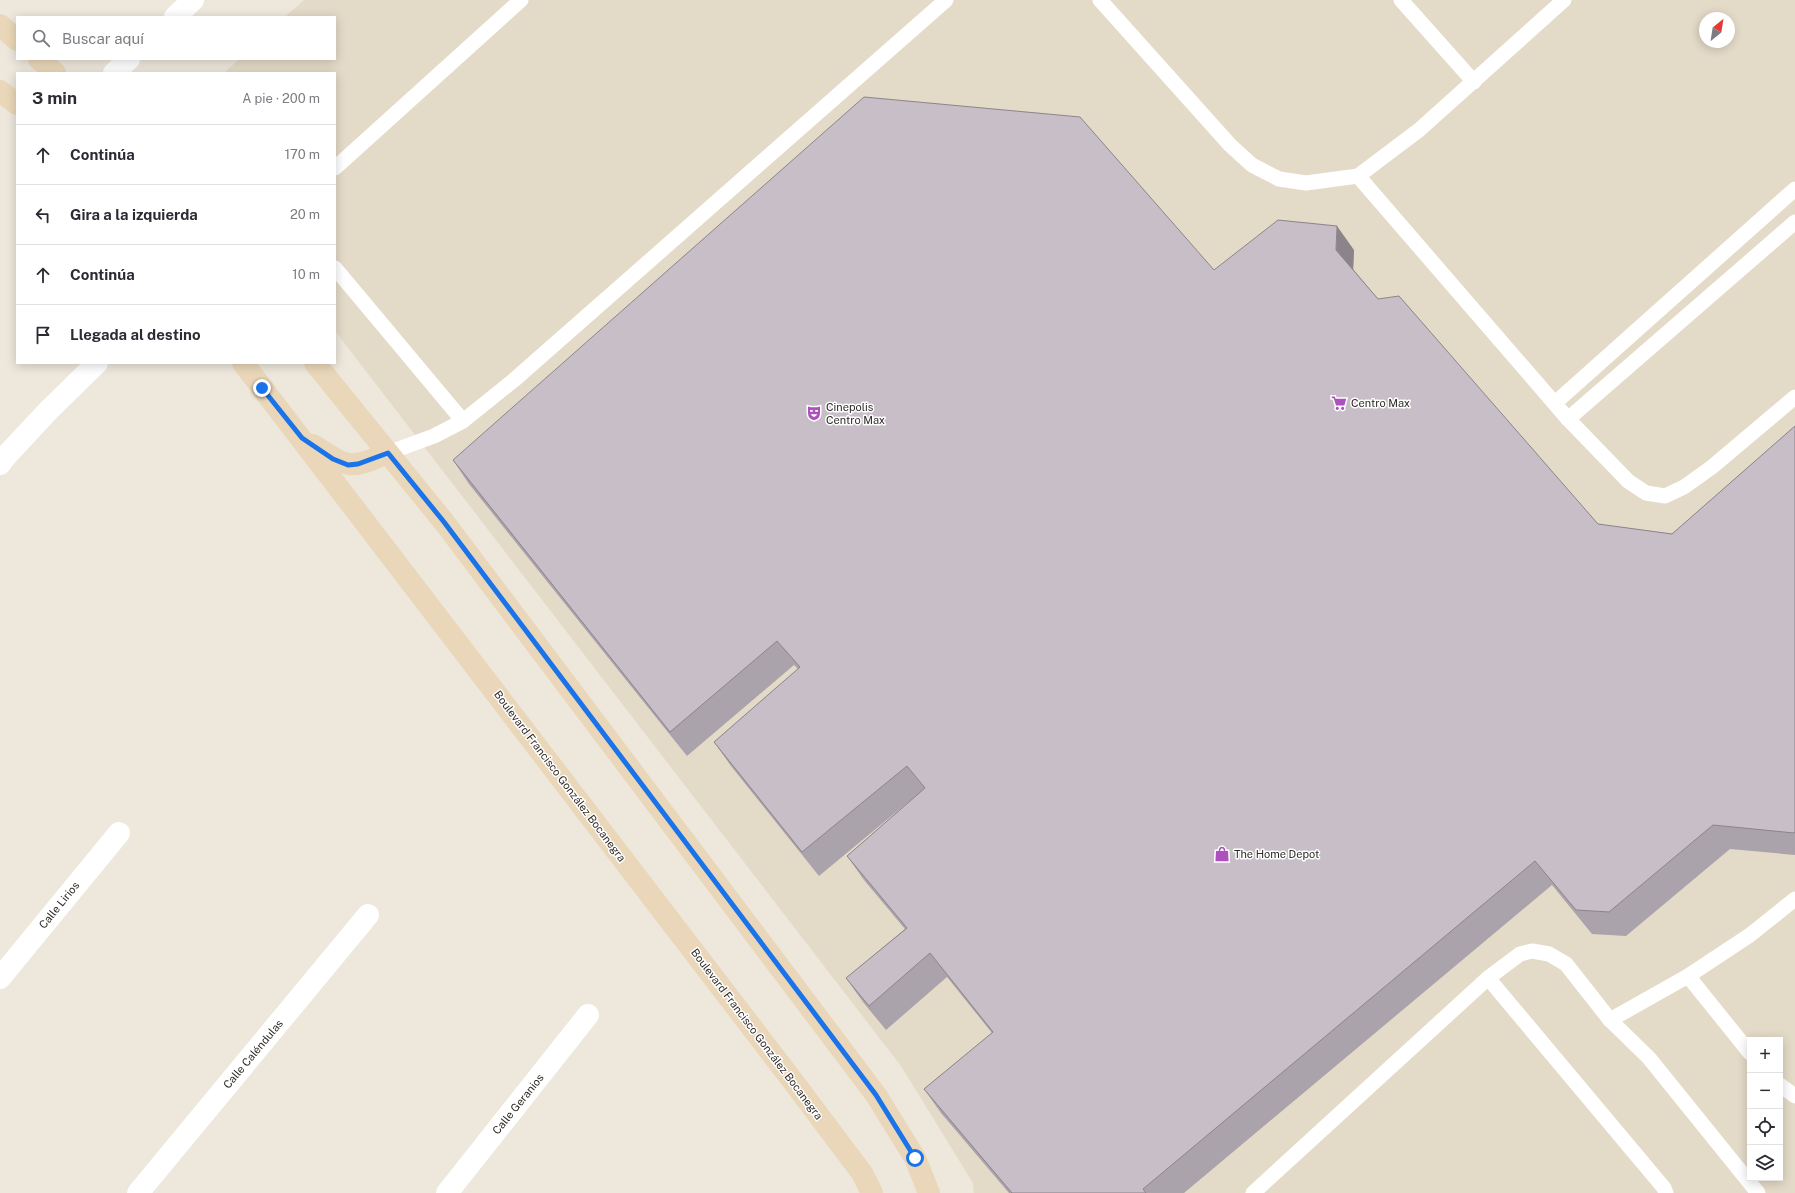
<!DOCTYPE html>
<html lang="es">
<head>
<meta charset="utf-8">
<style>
	body { margin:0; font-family:"Public Sans",sans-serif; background:#f2f2f3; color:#2b2b33 }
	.controls { position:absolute; right:12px; bottom:12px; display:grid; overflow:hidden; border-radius:0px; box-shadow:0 2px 10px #0003 }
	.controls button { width:36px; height:36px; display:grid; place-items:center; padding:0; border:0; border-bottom:1px solid #e1e1e2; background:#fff; color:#2b2b33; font:20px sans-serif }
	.compass { position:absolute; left:1699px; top:12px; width:36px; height:36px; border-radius:50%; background:#fff; box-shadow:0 2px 10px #0003; rotate:30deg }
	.stop { position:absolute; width:12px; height:12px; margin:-9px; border:3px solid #1a73e8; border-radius:50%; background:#fff }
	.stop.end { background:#1a73e8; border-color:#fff; box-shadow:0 1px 4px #0008 }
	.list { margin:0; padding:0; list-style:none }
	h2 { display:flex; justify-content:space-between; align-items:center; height:52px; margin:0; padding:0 16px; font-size:17px }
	h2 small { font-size:13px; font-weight:400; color:#7c7c81 }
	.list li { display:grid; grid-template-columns:26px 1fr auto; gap:12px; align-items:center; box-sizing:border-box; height:60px; padding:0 16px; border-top:1px solid #e1e1e2 }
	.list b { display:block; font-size:15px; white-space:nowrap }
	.list em { font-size:13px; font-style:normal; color:#7c7c81 }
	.icon { flex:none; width:22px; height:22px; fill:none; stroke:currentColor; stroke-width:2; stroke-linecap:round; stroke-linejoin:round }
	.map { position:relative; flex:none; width:1795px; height:1193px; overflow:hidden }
	.search { position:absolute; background:#fff; box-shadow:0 2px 10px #0003; left:16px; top:16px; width:320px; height:44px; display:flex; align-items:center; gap:10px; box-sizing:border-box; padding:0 14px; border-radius:0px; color:#7c7c81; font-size:15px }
	.panel { position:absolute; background:#fff; box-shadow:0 2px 10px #0003; left:16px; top:72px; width:320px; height:292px; border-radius:0px }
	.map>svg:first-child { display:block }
	.built { fill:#e4dac8; fill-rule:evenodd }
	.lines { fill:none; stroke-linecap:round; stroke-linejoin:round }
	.lane { stroke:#fff; stroke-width:15 }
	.street { stroke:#fff; stroke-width:22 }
	.secondary { stroke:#ead7b9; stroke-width:22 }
	.wall { fill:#aba3ab }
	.shaded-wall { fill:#8b858b }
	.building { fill:#c7bec7; stroke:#8b858b }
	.route { stroke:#1a73e8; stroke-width:5 }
	.labels { text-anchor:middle; stroke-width:3; stroke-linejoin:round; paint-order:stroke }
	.poi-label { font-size:11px; fill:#2e2b27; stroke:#fff; text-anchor:start }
	.street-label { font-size:11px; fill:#2e2b27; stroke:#fff }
</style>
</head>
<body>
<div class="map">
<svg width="1795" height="1193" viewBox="0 0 1795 1193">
	<rect width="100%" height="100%" fill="#ede7dc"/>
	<path class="built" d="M304,0h1491v1193h-821l-1,-10 -72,-117 -566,-735v-258h-111l15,-14h96v-42h-50zM1705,18h24v24h-24zM1750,1040h30v138h-30z"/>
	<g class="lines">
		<g class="lane">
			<path d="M1100,0l130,145 22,20 27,14 27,4 52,-7 61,-46 145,-130"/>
			<path d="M1401,0l73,82"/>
			<path d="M335,168l186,-168"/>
			<path d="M1358,176l210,243 60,62 18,12 19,3 19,-9 28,-20 83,-70"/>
			<path d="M335,268l128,153"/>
			<path d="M1555,403l240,-214"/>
			<path d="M1568,419l227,-197"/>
			<path d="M388,453l46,-17 29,-15 51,-41 432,-380"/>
			<path d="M1688,976l62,77"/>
			<path d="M1488,978l176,210 2,5"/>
			<path d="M1610,1020l78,-44 62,-41 45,-36"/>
			<path d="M1780,1085l15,11"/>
			<path d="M1253,1193l235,-215 32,-24 12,-3 17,3 17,10 44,56 39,38 109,135"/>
		</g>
		<g class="street">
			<path d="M175,17l18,-17"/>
			<path d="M114,73l15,-14"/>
			<path d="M0,464l6,-8 43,-46 48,-47"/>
			<path d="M0,978l119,-145"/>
			<path d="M138,1193l230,-278"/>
			<path d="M447,1193l141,-178"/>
		</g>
		<g class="secondary">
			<path d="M0,25l17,15"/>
			<path d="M39,59l16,14"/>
			<path d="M0,91l17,13"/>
			<path d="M243,363l549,717 70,93 10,20"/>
			<path d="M315,363l129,159 432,573 39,63 14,35"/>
			<path d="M313,445c35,23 36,25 75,8"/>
		</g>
	</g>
	<path class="wall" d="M1354,250l-1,19 25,30 220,225 74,10 123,-108v429l-65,-6 -104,87 -34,-2 -40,-49 -368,308h-175l-68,-80 -17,-24 68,-56 -45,-56 -61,53 -23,-28 -17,-24 59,-49 -41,-49 -17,-24 65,-57 -93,77 -88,-110 -17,-24 84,-73 -4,-4 -107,91 -218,-272 -16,-24 761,-190z"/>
	<path class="shaded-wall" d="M1337,226l17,24 -1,24 -17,-24z"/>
	<path class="building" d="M864,97l216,20 134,153 64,-50 59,6 -1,24 42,49 21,-3 199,228 74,10 123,-108v406l-1,1 -81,-8 -104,87 -33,-2 -41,-49 -392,328 3,4h-134l-88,-104 69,-57 -63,-79 -61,53 -23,-28 61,-50 -60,-72 78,-68 -18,-22 -105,86 -88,-110 86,-75 -23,-26 -107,91 -217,-272z"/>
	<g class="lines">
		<path class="route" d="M262,388l40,50 31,21 15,6 10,-1 30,-11 56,69 432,573 39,63"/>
	</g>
	<defs>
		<g id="supermarket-bare" transform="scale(1.2)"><path d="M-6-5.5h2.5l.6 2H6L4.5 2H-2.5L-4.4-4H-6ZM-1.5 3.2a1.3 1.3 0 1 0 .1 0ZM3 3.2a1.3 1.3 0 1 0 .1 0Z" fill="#ad52bd" stroke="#fff" stroke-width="2.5" paint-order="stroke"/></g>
		<g id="theatre-bare" transform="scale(1.2)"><path d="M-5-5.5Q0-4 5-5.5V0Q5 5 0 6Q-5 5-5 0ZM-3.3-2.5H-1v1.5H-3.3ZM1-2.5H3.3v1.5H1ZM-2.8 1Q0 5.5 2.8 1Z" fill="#ad52bd" stroke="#fff" stroke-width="2.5" paint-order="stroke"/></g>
		<g id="shop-bare" transform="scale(1.2)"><path d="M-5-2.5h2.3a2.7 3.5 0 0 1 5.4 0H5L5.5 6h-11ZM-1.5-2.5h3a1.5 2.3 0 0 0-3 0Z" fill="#ad52bd" stroke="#fff" stroke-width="2.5" paint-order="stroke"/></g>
	</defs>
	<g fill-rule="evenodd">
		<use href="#supermarket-bare" x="1339" y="403"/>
		<use href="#theatre-bare" x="814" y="413"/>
		<use href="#shop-bare" x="1222" y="854"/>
	</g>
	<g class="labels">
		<g class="poi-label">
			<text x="1351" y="407">Centro Max</text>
			<text x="826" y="411">Cinepolis<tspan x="826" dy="13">Centro Max</tspan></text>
			<text x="1234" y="858">The Home Depot</text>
		</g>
		<g class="street-label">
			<text transform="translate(560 776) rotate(53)" y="4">Boulevard Francisco González Bocanegra</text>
			<text transform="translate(59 905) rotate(-51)" y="4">Calle Lirios</text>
			<text transform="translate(757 1034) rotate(53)" y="4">Boulevard Francisco González Bocanegra</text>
			<text transform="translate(253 1054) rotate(-50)" y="4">Calle Caléndulas</text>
			<text transform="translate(518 1104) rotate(-51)" y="4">Calle Geranios</text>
		</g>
	</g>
</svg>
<div class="controls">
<button>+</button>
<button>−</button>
<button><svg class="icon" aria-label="locate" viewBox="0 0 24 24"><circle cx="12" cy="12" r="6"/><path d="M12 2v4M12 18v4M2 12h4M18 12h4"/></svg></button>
<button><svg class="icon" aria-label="layers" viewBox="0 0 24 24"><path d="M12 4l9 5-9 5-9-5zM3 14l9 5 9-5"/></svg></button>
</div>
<svg class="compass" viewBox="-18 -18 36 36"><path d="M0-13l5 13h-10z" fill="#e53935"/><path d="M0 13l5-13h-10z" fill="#7c7c81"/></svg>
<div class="stop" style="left:915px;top:1158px"></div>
<div class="stop end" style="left:262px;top:388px"></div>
<div class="search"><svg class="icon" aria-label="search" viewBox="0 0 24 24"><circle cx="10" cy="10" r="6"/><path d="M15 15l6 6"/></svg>Buscar aquí</div>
<section class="panel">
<h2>3 min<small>A pie · 200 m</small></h2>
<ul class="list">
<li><svg class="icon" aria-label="ahead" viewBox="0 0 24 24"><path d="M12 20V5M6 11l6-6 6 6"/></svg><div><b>Continúa</b></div><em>170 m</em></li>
<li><svg class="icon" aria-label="left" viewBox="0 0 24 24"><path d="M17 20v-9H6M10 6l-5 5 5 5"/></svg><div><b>Gira a la izquierda</b></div><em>20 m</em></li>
<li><svg class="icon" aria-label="ahead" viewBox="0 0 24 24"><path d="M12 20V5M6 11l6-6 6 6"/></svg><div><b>Continúa</b></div><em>10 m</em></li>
<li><svg class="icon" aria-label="arrive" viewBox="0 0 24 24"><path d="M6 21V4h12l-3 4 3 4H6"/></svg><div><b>Llegada al destino</b></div></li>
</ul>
</section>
</div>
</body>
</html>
